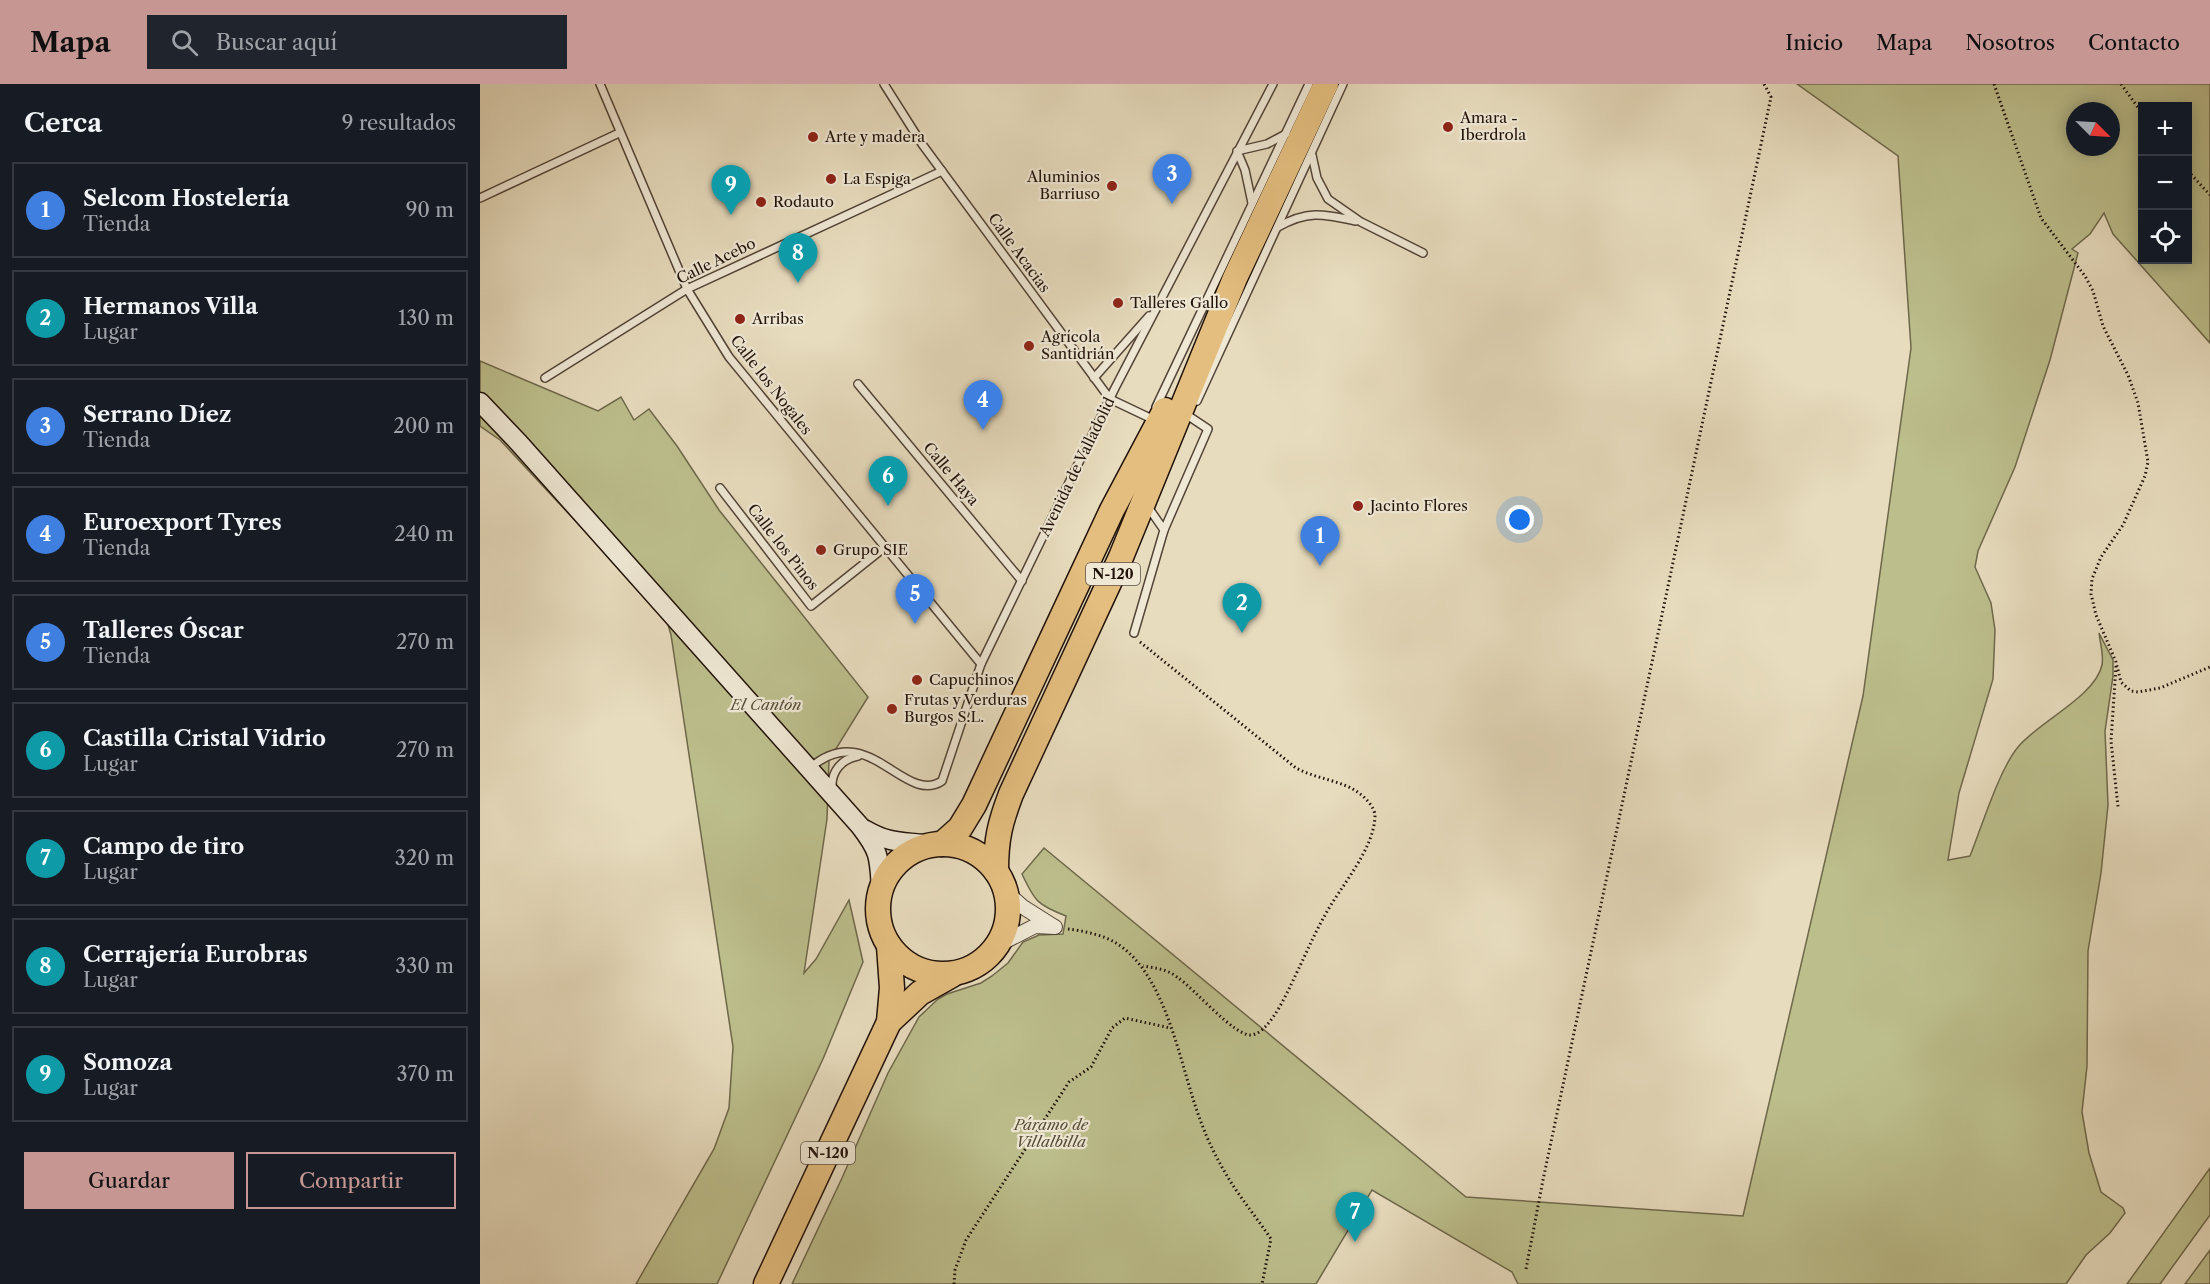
<!DOCTYPE html>
<html lang="es">
<head>
<meta charset="utf-8">
<style>
	body { margin:0; font-family:"Libre Caslon Text",serif; background:#20242c; color:#f1f3f6 }
	.controls { position:absolute; right:18px; top:18px; display:grid; overflow:hidden; border-radius:0px; box-shadow:0 3px 15px #0003 }
	.controls button { width:54px; height:54px; display:grid; place-items:center; padding:0; border:0; border-bottom:2px solid #363941; background:#171b24; color:#f1f3f6; font:30px sans-serif }
	.compass { position:absolute; left:1586px; top:18px; width:54px; height:54px; border-radius:50%; background:#171b24; box-shadow:0 3px 15px #0003; rotate:114deg }
	.you { position:absolute; left:1040px; top:436px; width:21px; height:21px; margin:-15px; border:4px solid #fff; border-radius:50%; background:#1a73e8; box-shadow:0 0 0 9px #1a73e833 }
	.badge { display:grid; place-items:center; width:39px; height:39px; border-radius:50%; background:#c59692; color:#fff; font-size:20px; font-weight:700 }
	.pin { position:absolute; translate:-50% -50px; filter:drop-shadow(0 2px 3px #0008) }
	.pin::after { content:''; position:absolute; top:32px; width:21px; height:18px; background:inherit; clip-path:polygon(0 0,100% 0,50% 100%) }
	.list { margin:0; padding:0; list-style:none }
	h2 { display:flex; justify-content:space-between; align-items:center; height:78px; margin:0; padding:0 24px; font-size:26px }
	h2 small { font-size:20px; font-weight:400; color:#9ea1a6 }
	.list li { display:grid; grid-template-columns:39px 1fr auto; gap:18px; align-items:center; box-sizing:border-box; height:96px; margin:0 12px 12px; padding:0 12px; border:2px solid #363941; border-radius:0px }
	.list b { display:block; font-size:22px; white-space:nowrap }
	.list p { margin:0; font-size:20px; white-space:nowrap; color:#9ea1a6 }
	.list em { font-size:20px; font-style:normal; color:#9ea1a6 }
	.actions { display:flex; gap:12px; padding:18px 24px }
	.actions a { flex:1; padding:14px 0; border:2px solid #c59692; border-radius:0px; text-align:center; font-size:21px; color:#c59692 }
	.actions .main { background:#c59692; color:#111 }
	.icon { flex:none; width:33px; height:33px; fill:none; stroke:currentColor; stroke-width:2; stroke-linecap:round; stroke-linejoin:round }
	.map { position:relative; flex:none; width:1730px; height:1200px; overflow:hidden }
	header { display:flex; align-items:center; gap:36px; box-sizing:border-box; height:84px; padding:0 30px; background:#c59692; color:#111 }
	header strong { font-size:28px }
	nav { display:flex; gap:33px; margin-inline-start:auto; font-size:21px }
	.search { width:420px; height:54px; background:#20242c; display:flex; align-items:center; gap:15px; box-sizing:border-box; padding:0 21px; border-radius:0px; color:#9ea1a6; font-size:22px }
	main { display:flex }
	aside { flex:1; background:#171b24 }
	.map>svg:first-child { display:block }
	.green { fill:#bcbe8c; stroke:#6e684b; stroke-width:1.5; fill-rule:evenodd }
	.lines { fill:none; stroke-linecap:round; stroke-linejoin:round }
	.lane-casing { stroke:#524437; stroke-width:10 }
	.street-casing { stroke:#524437; stroke-width:16 }
	.secondary-casing { stroke:#21120a; stroke-width:21 }
	.highway-casing { stroke:#21120a; stroke-width:27 }
	.path { stroke:#21120a; stroke-width:3; stroke-dasharray:1.5 3; stroke-linecap:butt }
	.lane { stroke:#efe8d5; stroke-width:7 }
	.street { stroke:#efe8d5; stroke-width:14 }
	.secondary { stroke:#efe8d5; stroke-width:18 }
	.highway { stroke:#e4be7f; stroke-width:24 }
	.poi-dot { fill:#8f2418; stroke:#efe8d5; stroke-width:2 }
	.labels { text-anchor:middle; stroke-width:4.5; stroke-linejoin:round; paint-order:stroke }
	.shield { fill:#efe8d5; stroke:#5f5247; stroke-width:1.5 }
	.shield-label { font-size:14px; font-weight:bold; fill:#21120a }
	.poi-label { font-size:15px; fill:#21120a; stroke:#efe8d5; text-anchor:start }
	.street-label { font-size:15px; fill:#21120a; stroke:#efe8d5 }
	.park-label { font-size:15px; font-style:italic; fill:#574e38; stroke:#efe8d5 }
</style>
</head>
<body>
<header>
<strong>Mapa</strong>
<div class="search"><svg class="icon" aria-label="search" viewBox="0 0 24 24"><circle cx="10" cy="10" r="6"/><path d="M15 15l6 6"/></svg>Buscar aquí</div>
<nav><a>Inicio</a><a>Mapa</a><a>Nosotros</a><a>Contacto</a></nav>
</header>
<main>
<aside>
<h2>Cerca<small>9 resultados</small></h2>
<ul class="list">
<li><span class="badge" style="background:#3f7fe0">1</span><div><b>Selcom Hostelería</b><p>Tienda</p></div><em>90 m</em></li>
<li><span class="badge" style="background:#0f9aa8">2</span><div><b>Hermanos Villa</b><p>Lugar</p></div><em>130 m</em></li>
<li><span class="badge" style="background:#3f7fe0">3</span><div><b>Serrano Díez</b><p>Tienda</p></div><em>200 m</em></li>
<li><span class="badge" style="background:#3f7fe0">4</span><div><b>Euroexport Tyres</b><p>Tienda</p></div><em>240 m</em></li>
<li><span class="badge" style="background:#3f7fe0">5</span><div><b>Talleres Óscar</b><p>Tienda</p></div><em>270 m</em></li>
<li><span class="badge" style="background:#0f9aa8">6</span><div><b>Castilla Cristal Vidrio</b><p>Lugar</p></div><em>270 m</em></li>
<li><span class="badge" style="background:#0f9aa8">7</span><div><b>Campo de tiro</b><p>Lugar</p></div><em>320 m</em></li>
<li><span class="badge" style="background:#0f9aa8">8</span><div><b>Cerrajería Eurobras</b><p>Lugar</p></div><em>330 m</em></li>
<li><span class="badge" style="background:#0f9aa8">9</span><div><b>Somoza</b><p>Lugar</p></div><em>370 m</em></li>
</ul>
<div class="actions"><a class="main">Guardar</a><a>Compartir</a></div>
</aside>
<div class="map">
<svg width="1730" height="1200" viewBox="0 0 1730 1200">
	<rect width="100%" height="100%" fill="#e7dcbe"/>
	<filter id="stains"><feTurbulence type="fractalNoise" baseFrequency=".00333" numOctaves="4"/><feColorMatrix values="0 0 0 0 .2 0 0 0 0 .09 0 0 0 0 .02 0 0 0 .5 -.17"/></filter>
	<radialGradient id="worn" r=".72"><stop offset=".6" stop-color="#630" stop-opacity="0"/><stop offset="1" stop-color="#630" stop-opacity=".3"/></radialGradient>
	<g class="green">
		<path d="M1317,0h413v259l-97,-109 -9,-21 -14,21 -18,15 6,4 -28,107 -35,107 -37,84 -3,16 16,36 4,27 -2,49 -34,114 -11,67 22,-4c12,-30 29,-86 48,-109 20,-25 77,-50 84,-82 2,-10 -2,-22 -3,-32l14,27v16l-8,55 3,74 -7,68 -13,78 -1,115 -5,46 7,41 12,39 22,16 2,5 -15,20 -24,22 -20,29h-548l-6,-12 -140,-82 -56,94h-524l50,-106 46,-105 31,-56 19,-18 9,-5 34,-11 11,-7 16,-13 15,-21 16,-7 24,-1 3,-18c-28,-11 -31,-14 -44,-42l22,-26 422,349 277,19 120,-520 48,-348 -13,-192zM1662,22h46v154h-46zM1595,27h36v36h-36z"/>
		<path d="M0,277l118,50 23,-14 13,23 15,-11 28,37 42,64 149,187 -39,63 -2,59 -23,154 12,-14 33,-59 14,62 -40,97 -106,225h-81l78,-135 15,-41 4,-61 -62,-412 -5,-17 -166,-178 -20,-14z"/>
		<path d="M1730,1084v47l-50,69h-33z"/>
		<path d="M1730,1166v34h-25z"/>
	</g>
	<g class="lines">
		<g class="lane-casing">
			<g id="lane">
				<path d="M120,0l87,205 42,68 252,307"/>
				<path d="M404,0l38,60 188,255 40,19"/>
				<path d="M832,71l5,23 11,21 33,23 62,31"/>
				<path d="M0,114l139,-65"/>
				<path d="M772,119l-7,-33 -8,-19 30,-7 19,-10"/>
				<path d="M798,143c30,-17 45,-13 78,-6"/>
				<path d="M65,294l142,-89 255,-118"/>
				<path d="M614,294l55,-62"/>
				<path d="M378,300l164,197"/>
				<path d="M717,317l146,-317"/>
				<path d="M676,323l153,-323"/>
				<path d="M240,404l91,118 74,-59"/>
				<path d="M684,446l44,-101 -18,-12"/>
				<path d="M654,549l30,-103 -16,-23"/>
				<path d="M330,684c58,-51 94,38 132,13l39,-117 134,-276 158,-304"/>
				<path d="M352,704c-1,-17 10,-29 26,-32"/>
			</g>
		</g>
		<g class="street-casing">
			<g id="street">
				<path d="M527,809l16,14 30,19"/>
				<path d="M518,861l37,-19 20,1"/>
			</g>
		</g>
		<g class="secondary-casing">
			<g id="secondary">
				<path d="M0,318l39,41 341,383c20,26 19,31 21,63"/>
				<path d="M386,746c24,14 38,11 64,15"/>
			</g>
		</g>
		<g class="highway-casing">
			<g id="highway">
				<circle cx="463" cy="825" r="65"/>
				<path d="M462,760l18,-16 14,-23 138,-295 53,-100"/>
				<path d="M516,787c0,-32 4,-48 15,-77l110,-237 114,-279 91,-194"/>
				<path d="M409,938l31,-29 32,-18"/>
				<path d="M286,1200l123,-262 3,-34 -3,-42"/>
			</g>
		</g>
		<g class="path">
			<path d="M1514,0l47,134 44,58 8,15 10,35 25,49 10,28 10,59 -3,14 -22,49 -22,32 -9,22 -1,15 5,21 20,47 5,20 10,9 7,1 22,-4 50,-21"/>
			<path d="M1641,0l21,29"/>
			<path d="M1708,87l22,24"/>
			<path d="M660,558l156,126c20,11 45,12 63,25 7,5 15,14 16,22 0,34 -36,73 -51,102 -9,16 -16,32 -24,49 -9,17 -28,67 -49,69 -17,1 -56,-46 -74,-58 -10,-8 -22,-9 -34,-11"/>
			<path d="M1636,582l-5,75 7,66"/>
			<path d="M588,845c16,2 35,6 48,14 52,32 64,125 85,179 8,22 20,45 33,65 12,18 25,34 37,52l-9,45"/>
			<path d="M1046,1185l17,-89 228,-1083 -7,-13"/>
			<path d="M474,1200l1,-14 11,-30 103,-158 22,-15 21,-39 13,-10 45,10"/>
		</g>
		<use href="#lane" class="lane"/>
		<use href="#street" class="street"/>
		<use href="#secondary" class="secondary"/>
		<use href="#highway" class="highway"/>
	</g>
	<g class="poi-dot">
		<circle cx="968" cy="43" r="6"/>
		<circle cx="333" cy="53" r="6"/>
		<circle cx="351" cy="95" r="6"/>
		<circle cx="632" cy="102" r="6"/>
		<circle cx="281" cy="118" r="6"/>
		<circle cx="638" cy="219" r="6"/>
		<circle cx="260" cy="235" r="6"/>
		<circle cx="549" cy="262" r="6"/>
		<circle cx="878" cy="422" r="6"/>
		<circle cx="341" cy="466" r="6"/>
		<circle cx="437" cy="596" r="6"/>
		<circle cx="412" cy="625" r="6"/>
	</g>
	<g class="labels">
		<g class="shield">
			<rect x="606" y="479" width="54" height="22" rx="4.5"/>
			<rect x="321" y="1058" width="54" height="22" rx="4.5"/>
		</g>
		<g class="shield-label">
			<text x="633" y="495">N-120</text>
			<text x="348" y="1074">N-120</text>
		</g>
		<g class="poi-label">
			<text x="980" y="39">Amara -<tspan x="980" dy="17">Iberdrola</tspan></text>
			<text x="345" y="58">Arte y madera</text>
			<text x="620" y="98" text-anchor="end">Aluminios<tspan x="620" dy="17">Barriuso</tspan></text>
			<text x="363" y="100">La Espiga</text>
			<text x="293" y="123">Rodauto</text>
			<text x="650" y="224">Talleres Gallo</text>
			<text x="272" y="240">Arribas</text>
			<text x="561" y="258">Agrícola<tspan x="561" dy="17">Santidrián</tspan></text>
			<text x="890" y="427">Jacinto Flores</text>
			<text x="353" y="471">Grupo SIE</text>
			<text x="449" y="601">Capuchinos</text>
			<text x="424" y="621">Frutas y Verduras<tspan x="424" dy="17">Burgos S.L.</tspan></text>
		</g>
		<g class="street-label">
			<text transform="translate(539 169) rotate(54)" y="5">Calle Acacias</text>
			<text transform="translate(236 177) rotate(-26)" y="5">Calle Acebo</text>
			<text transform="translate(291 301) rotate(52)" y="5">Calle los Nogales</text>
			<text transform="translate(597 383) rotate(-64)" y="5">Avenida de Valladolid</text>
			<text transform="translate(471 390) rotate(50)" y="5">Calle Haya</text>
			<text transform="translate(303 463) rotate(52)" y="5">Calle los Pinos</text>
		</g>
		<g class="park-label">
			<text x="286" y="626">El Cantón</text>
			<text x="571" y="1046">Páramo de<tspan x="571" dy="17">Villalbilla</tspan></text>
		</g>
	</g>
	<rect width="100%" height="100%" filter="url(#stains)"/>
	<rect width="100%" height="100%" fill="url(#worn)"/>
</svg>
<div class="controls">
<button>+</button>
<button>−</button>
<button><svg class="icon" aria-label="locate" viewBox="0 0 24 24"><circle cx="12" cy="12" r="6"/><path d="M12 2v4M12 18v4M2 12h4M18 12h4"/></svg></button>
</div>
<svg class="compass" viewBox="-18 -18 36 36"><path d="M0-13l5 13h-10z" fill="#e53935"/><path d="M0 13l5-13h-10z" fill="#9ea1a6"/></svg>
<div class="you"></div>
<div class="pin badge" style="left:840px;top:482px;background:#3f7fe0">1</div>
<div class="pin badge" style="left:762px;top:549px;background:#0f9aa8">2</div>
<div class="pin badge" style="left:692px;top:120px;background:#3f7fe0">3</div>
<div class="pin badge" style="left:503px;top:346px;background:#3f7fe0">4</div>
<div class="pin badge" style="left:435px;top:540px;background:#3f7fe0">5</div>
<div class="pin badge" style="left:408px;top:422px;background:#0f9aa8">6</div>
<div class="pin badge" style="left:875px;top:1158px;background:#0f9aa8">7</div>
<div class="pin badge" style="left:318px;top:199px;background:#0f9aa8">8</div>
<div class="pin badge" style="left:251px;top:131px;background:#0f9aa8">9</div>
</div>
</main>
</body>
</html>
